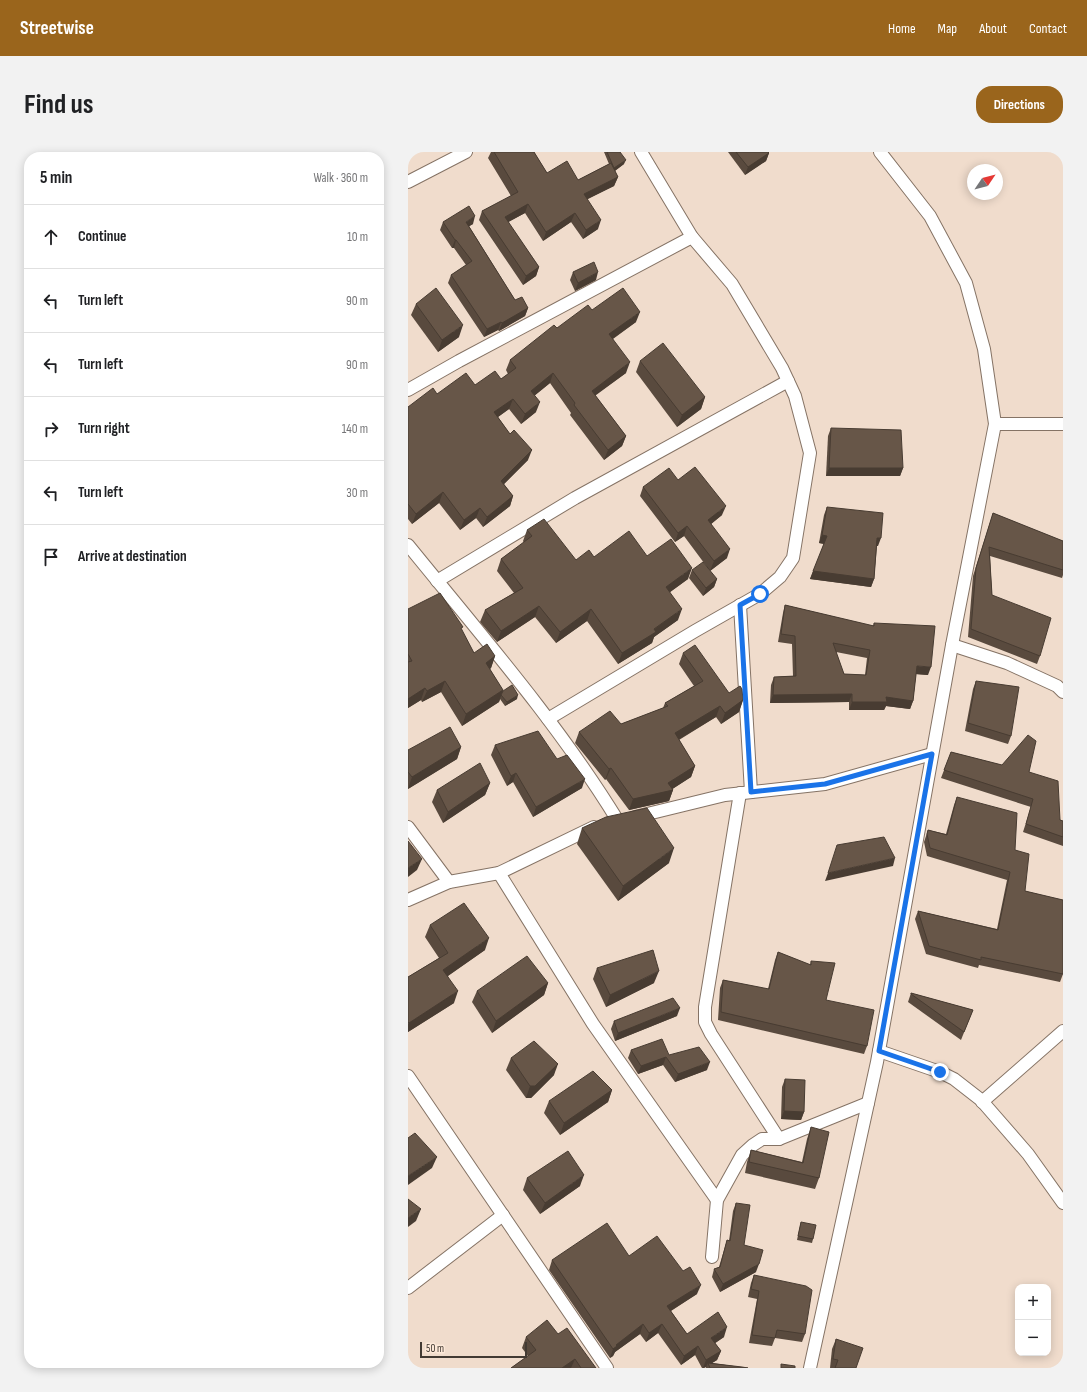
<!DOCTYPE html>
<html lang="en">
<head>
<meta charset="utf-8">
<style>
	body { margin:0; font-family:"Sofia Sans Condensed",sans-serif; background:#f2f2f2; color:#202124 }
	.controls { position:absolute; right:12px; bottom:12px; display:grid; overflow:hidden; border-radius:8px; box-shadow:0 2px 10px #0003 }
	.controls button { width:36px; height:36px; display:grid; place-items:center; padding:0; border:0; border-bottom:1px solid #e0e0e0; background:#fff; color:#202124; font:20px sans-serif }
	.compass { position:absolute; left:559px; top:12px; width:36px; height:36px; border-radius:50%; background:#fff; box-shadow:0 2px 10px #0003; rotate:55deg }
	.scale { position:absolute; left:12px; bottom:10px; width:107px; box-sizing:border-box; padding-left:4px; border:2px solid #423a33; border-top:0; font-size:11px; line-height:14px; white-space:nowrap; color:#423a33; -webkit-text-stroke:3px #fde9d9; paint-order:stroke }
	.stop { position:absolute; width:12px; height:12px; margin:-9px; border:3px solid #1a73e8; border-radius:50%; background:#fff }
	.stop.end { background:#1a73e8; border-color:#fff; box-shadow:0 1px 4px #0008 }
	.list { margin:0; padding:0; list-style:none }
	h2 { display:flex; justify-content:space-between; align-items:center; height:52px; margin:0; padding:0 16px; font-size:17px }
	h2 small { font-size:13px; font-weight:400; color:#757577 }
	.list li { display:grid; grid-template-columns:26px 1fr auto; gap:12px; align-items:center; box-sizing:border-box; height:64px; padding:0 16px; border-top:1px solid #e0e0e0 }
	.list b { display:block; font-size:15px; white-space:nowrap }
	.list em { font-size:13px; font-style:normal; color:#757577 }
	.icon { flex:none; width:22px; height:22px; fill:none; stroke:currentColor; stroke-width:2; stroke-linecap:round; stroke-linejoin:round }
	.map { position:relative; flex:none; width:655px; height:1216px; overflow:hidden; border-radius:16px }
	header { display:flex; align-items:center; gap:24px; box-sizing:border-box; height:56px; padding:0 20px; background:#9a651c; color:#fff }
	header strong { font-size:19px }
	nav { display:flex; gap:22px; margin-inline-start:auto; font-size:14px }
	.intro { display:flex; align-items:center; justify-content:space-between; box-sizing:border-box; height:96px; padding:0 24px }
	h1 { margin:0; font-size:28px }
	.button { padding:10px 18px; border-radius:16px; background:#9a651c; color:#fff; font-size:14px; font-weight:700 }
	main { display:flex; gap:24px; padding:0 24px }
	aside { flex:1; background:#fff; border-radius:16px; box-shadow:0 2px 10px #0003 }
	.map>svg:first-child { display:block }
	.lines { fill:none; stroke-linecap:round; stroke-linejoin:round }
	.minor-casing { stroke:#857365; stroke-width:14 }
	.minor { stroke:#fff; stroke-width:12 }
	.wall { fill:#594a3e; fill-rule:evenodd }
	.shaded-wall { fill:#483c32 }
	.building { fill:#675648; stroke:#483c32; fill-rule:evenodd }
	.route { stroke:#1a73e8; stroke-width:5 }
</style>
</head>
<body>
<header>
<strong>Streetwise</strong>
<nav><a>Home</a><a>Map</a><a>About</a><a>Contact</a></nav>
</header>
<div class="intro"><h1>Find us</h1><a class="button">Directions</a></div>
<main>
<aside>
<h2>5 min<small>Walk · 360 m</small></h2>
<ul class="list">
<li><svg class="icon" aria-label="ahead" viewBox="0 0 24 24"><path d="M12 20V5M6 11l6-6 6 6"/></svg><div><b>Continue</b></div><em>10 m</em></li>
<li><svg class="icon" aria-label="left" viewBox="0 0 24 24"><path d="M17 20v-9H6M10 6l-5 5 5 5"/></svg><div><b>Turn left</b></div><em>90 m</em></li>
<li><svg class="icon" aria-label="left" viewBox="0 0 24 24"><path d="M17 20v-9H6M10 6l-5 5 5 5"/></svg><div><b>Turn left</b></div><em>90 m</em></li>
<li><svg class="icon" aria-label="right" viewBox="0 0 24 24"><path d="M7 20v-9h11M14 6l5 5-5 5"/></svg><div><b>Turn right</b></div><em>140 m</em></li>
<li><svg class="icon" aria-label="left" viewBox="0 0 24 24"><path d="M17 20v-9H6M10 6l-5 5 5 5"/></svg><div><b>Turn left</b></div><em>30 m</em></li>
<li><svg class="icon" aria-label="arrive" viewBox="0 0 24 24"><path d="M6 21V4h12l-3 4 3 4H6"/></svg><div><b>Arrive at destination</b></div></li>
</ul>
</aside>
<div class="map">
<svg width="655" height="1216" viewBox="0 0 655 1216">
	<rect width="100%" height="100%" fill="#f0dccc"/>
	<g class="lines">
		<g class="minor-casing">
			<g id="minor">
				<path d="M0,30l58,-30"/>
				<path d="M0,238l51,-29 233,-124"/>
				<path d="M587,272h68"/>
				<path d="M0,393c73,90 150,178 210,276"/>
				<path d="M29,429l138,-83 213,-117"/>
				<path d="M332,453l11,187"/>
				<path d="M544,493l55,18 50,23 6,6"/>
				<path d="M140,567l147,-88 65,-37 20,-17 13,-19 17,-105 -15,-57 -13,-28 -50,-84 -40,-47 -51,-85"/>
				<path d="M332,641l-35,214v15l6,12 68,105"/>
				<path d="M227,665l90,-22 100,-11 107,-30"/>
				<path d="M0,675l41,55"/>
				<path d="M91,721l94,151 124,176"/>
				<path d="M0,748l41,-18 50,-9 95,-46"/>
				<path d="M471,899l61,21 14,7 27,21 47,54 35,49"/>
				<path d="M0,924l199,292"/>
				<path d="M574,950l81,-71"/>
				<path d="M304,1105l5,-57 25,-45 11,-10 9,-6h17l89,-36"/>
				<path d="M0,1136l95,-73"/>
				<path d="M402,1216l67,-306 75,-417 43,-221 -11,-75 -18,-66 -36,-67 -50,-64"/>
			</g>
		</g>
		<use href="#minor" class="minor"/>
	</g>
	<g class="wall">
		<path d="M83,0h43l13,21 31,7 31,-16 -5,-12h16l4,12 -9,7 3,6 -4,9 -27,13 11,30 -15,10 -12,-17 -28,19 -18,-28 -17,9 31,45 -3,9 -13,9 -44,-65 3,-9 29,-15 -23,-38z"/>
		<path d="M320,0h40l1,1 -3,8 -21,14z"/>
		<path d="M35,70l30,2 -4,2 46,74 13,8 -3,8 -26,15 -1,-1 -14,7 -36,-54 3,-8 15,-10 -12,-17h-2l-12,-18z"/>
		<path d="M165,120l23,8 -21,11 -5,-11z"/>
		<path d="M8,152l43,33 -21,15 -27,-37z"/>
		<path d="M184,158l44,12 -23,17 13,34 -31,22 31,41 -4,10 -18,14 -34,-45 1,-2 -21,-30 -15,12 1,17 -15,12 -12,-15 -11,8 30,43 -24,24 9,12 -3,10 -27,21 -7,-9 -16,12 -21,-27 -27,21 -4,-5v-112l29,-13 64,-15 7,-5 -2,-4 4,-10 47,-32z"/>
		<path d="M232,209l65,36 -4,12 -24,18 -41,-55z"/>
		<path d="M423,276l72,40 -3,8h-74l2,-40z"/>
		<path d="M270,328l44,35 -11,9 16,34 -17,13 -26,-35 -9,6 -35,-46 3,-9z"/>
		<path d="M419,355l51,39h-1l-3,33 -3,8 -61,-8 14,-35 -5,-1 5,-28z"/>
		<path d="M585,361l70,28v34l-1,3 -72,-22 2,39 48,61 -3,8 -69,-27 5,-61z"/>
		<path d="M119,378l49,30 18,-3 53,-1 41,23 -18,13 8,28 -24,17 -2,6 -34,21 -31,-43 -31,22 -21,-26 -38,25 -17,-20 5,-12 29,-17 -17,-22 4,-12 23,-16 -1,-2z"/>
		<path d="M284,418l25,9 -3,8 -11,9 -14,-18z"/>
		<path d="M377,453l88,21 1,-3 54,52 -12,-1 -3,27 -3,8 -24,-3 -2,4h-35v-8l-79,1 1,-18 3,-8 19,-1 -1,-32 -14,-2 5,-29zM428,500l31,6 -2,17 -21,-1z"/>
		<path d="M0,457l54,22 12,22 21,3 -4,12 -1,1 13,22 14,8 -12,7 -5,-7 -1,3 -37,24 -21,-34 -19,10 -1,-2 -13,8z"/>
		<path d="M275,501l46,40 14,7 -4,12 -18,12 -5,-7 -37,23 16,26 -4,11 -19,12 1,1 -4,11 -40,9 -23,-31 -1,1 -30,-37 4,-11 42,-8 42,-16 2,-5 29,-17 -15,-22z"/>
		<path d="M568,529l35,55 -3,8 -43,-13 8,-42z"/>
		<path d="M87,593l62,14 25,29 -49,29 -20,-35 -6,4 -16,-31z"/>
		<path d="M53,595l-4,12 -49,30v-39z"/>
		<path d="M543,600l78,20 31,48 3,1v25l-40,-14 8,-25 -90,-29z"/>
		<path d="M82,631l-5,12 -42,28 -11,-21 5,-12z"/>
		<path d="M549,645l58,53 10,41 38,9v74l-3,8 -81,-17 -1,3 -52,-14 -11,-35 3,-8 79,18 10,-49 -80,-24 -3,-14 4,-12 18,4 8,-29z"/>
		<path d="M174,676l87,35 -51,38 -41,-57z"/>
		<path d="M22,773l55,25 -37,26 6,27 -46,29v-55l31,-19 -14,-21z"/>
		<path d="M370,800l32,13 1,-4 15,39 41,46 -3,8 -146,-34 2,-32 3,-8 45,9 7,-29z"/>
		<path d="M189,816l57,15 -48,24 -13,-28z"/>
		<path d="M140,831l-4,12 -52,38 -20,-31 5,-11z"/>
		<path d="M503,841l62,17 -12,30 -53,-38z"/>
		<path d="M269,864l-62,25 -4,-12 3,-8z"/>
		<path d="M223,898l38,5 38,15 -32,12 -12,-17 -25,9 -10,-16z"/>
		<path d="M103,906l43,17 -23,23h-5l-20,-28z"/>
		<path d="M377,927l19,33 -3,8 -20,-1 1,-32z"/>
		<path d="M204,938l-4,12 -48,33 -16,-22 5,-12z"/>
		<path d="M403,975l8,51 -4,11 -70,-16 2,-11 4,-12 51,12 5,-23z"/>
		<path d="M119,1026l53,8 -40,28 -17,-24z"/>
		<path d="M328,1051l8,42 12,27 -36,20 -8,-15 2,-8 5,-2 8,-27 2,1 4,-30z"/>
		<path d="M393,1070l12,17 -1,4 -15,-3 3,-14z"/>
		<path d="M221,1104l68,38 -26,17 16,23 37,3 -9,6 6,8 -4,9 -5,3 36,5h-42v-1l-2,1h-2l-7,-13 -14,10 -23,-32 -12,9 -6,-8 -25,18 -2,4 -3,2 -61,-88 3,-10z"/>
		<path d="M346,1123l51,59 -3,8 -27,-4 -3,8 -23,-3 8,-44 -9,-2 3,-14z"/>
		<path d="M150,1182l38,34h-85l17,-12 -6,-8 4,-11z"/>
		<path d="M428,1187l20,29h-26l2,-19z"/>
	</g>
	<g class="shaded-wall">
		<path d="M361,1l-3,8 -21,14 3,-8z"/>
		<path d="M218,8l-2,4 -11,8 1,-4z"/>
		<path d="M210,25l-4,9 -34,17 4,-9z"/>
		<path d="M120,52l-3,9 -24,13 4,-9z"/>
		<path d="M167,61l-4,9 -28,19 3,-9z"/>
		<path d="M67,64l-2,8 -10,6 3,-8z"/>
		<path d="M193,68l-3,9 -15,10 3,-9z"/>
		<path d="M47,88h1l-2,8h-2z"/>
		<path d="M131,115l-3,9 -13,9 3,-9z"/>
		<path d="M190,120l-2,8 -21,11 3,-8z"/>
		<path d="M120,156l-3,8 -26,15 3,-8z"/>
		<path d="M232,160l-4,10 -31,22 4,-10z"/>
		<path d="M93,170l-3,8 -14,7 3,-8z"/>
		<path d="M55,173l-4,12 -21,15 4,-12z"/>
		<path d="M222,210l-4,11 -38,28 4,-10z"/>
		<path d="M145,221l-3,10 -22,18 3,-10z"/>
		<path d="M297,245l-4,12 -24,18 5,-12z"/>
		<path d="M105,247l-4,10 -18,13 3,-10z"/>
		<path d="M132,250l-4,10 -15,12 4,-10z"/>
		<path d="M218,284l-4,10 -18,14 4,-10z"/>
		<path d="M124,298l-4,10 -31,31 4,-10z"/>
		<path d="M421,316h74l-3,8h-74z"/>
		<path d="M35,340l-4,11 -27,21 4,-10z"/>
		<path d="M105,344l-3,10 -27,21 4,-10z"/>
		<path d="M318,354l-4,9 -17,14 3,-9z"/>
		<path d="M72,356l-4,10 -16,12 4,-10z"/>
		<path d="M279,374l-3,10 -9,6 3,-9z"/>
		<path d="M414,383l5,1 -2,8 -6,-1z"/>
		<path d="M469,386h4l-3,8h-4z"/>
		<path d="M322,397l-3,9 -17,13 4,-10z"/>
		<path d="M284,416l-4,11 -26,19 4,-11z"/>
		<path d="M405,419l61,8 -3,8 -61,-8z"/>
		<path d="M309,427l-3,8 -11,9 3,-8z"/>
		<path d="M131,454l-4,11 -38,25 4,-11z"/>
		<path d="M183,457l-4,12 -31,22 4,-11z"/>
		<path d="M274,457l-4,11 -24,17 -2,6 -34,21 4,-11z"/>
		<path d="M87,504l-4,12 -9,7 4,-12z"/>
		<path d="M509,514l14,1 -3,8 -13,-1z"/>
		<path d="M37,529l-4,11 -19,10 5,-11z"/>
		<path d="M17,536l-4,12 -13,8v-9z"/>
		<path d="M95,538l-4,12 -37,24 4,-12z"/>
		<path d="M444,542l-3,8 -79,1 3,-8z"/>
		<path d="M110,543l-1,4 -12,7 2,-4z"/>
		<path d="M478,545l27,4 -3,8 -24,-3 -2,4h-35l3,-8z"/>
		<path d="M335,548l-4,12 -18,12 4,-11z"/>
		<path d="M312,554l-4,11 -45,27 4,-11z"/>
		<path d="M53,595l-4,12 -49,30 4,-12z"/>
		<path d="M287,614l-4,11 -20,13h2l-4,11 -40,9 4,-11 35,-16z"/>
		<path d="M203,616l-5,11 -1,1 4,-11z"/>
		<path d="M108,621l-3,9 -6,4 4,-10z"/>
		<path d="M177,627l-3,9 -49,29 3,-10z"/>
		<path d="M82,631l-5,12 -42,28 5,-11z"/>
		<path d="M266,696l-5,15 -51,38 5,-15z"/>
		<path d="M487,706l-2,8 -68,15 3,-8z"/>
		<path d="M14,707l-5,11 -9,7v-9z"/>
		<path d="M81,786l-4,12 -46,32 4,-12z"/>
		<path d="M251,819l-5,12 -48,24 4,-12z"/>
		<path d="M140,831l-4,12 -52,38 4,-12z"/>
		<path d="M50,839l-4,12 -46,29v-8l1,-1z"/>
		<path d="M272,856l-3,8 -62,25 3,-8z"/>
		<path d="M258,905l-3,8 -25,9 3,-8z"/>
		<path d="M302,910l-3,8 -32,12 3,-8z"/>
		<path d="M150,912l-4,11 -23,23h-5l4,-12z"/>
		<path d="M204,938l-4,12 -48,33 4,-12z"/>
		<path d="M376,959l20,1 -3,8 -20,-1z"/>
		<path d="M29,1005l-5,11 -24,17v-9z"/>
		<path d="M176,1023l-4,11 -40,28 5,-11z"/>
		<path d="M13,1057l-5,12 -8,6v-9z"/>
		<path d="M351,1112l-3,8 -36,20 3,-8z"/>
		<path d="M293,1133l-4,9 -33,21 3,-9z"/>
		<path d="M235,1172l-3,10 -25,18 -2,4 -3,2 3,-9 3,-4z"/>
		<path d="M254,1172l-4,9 -12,9 3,-9z"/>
		<path d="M319,1175l-3,10 -16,11 3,-10z"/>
		<path d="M290,1194l-3,9 -14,10 3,-9z"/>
		<path d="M313,1199l-4,9 -8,5 -1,-2 -2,4 -3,1 3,-8z"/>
		<path d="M167,1207l-4,9h-9z"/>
	</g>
	<g class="building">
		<path d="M86,0h40l13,21 20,-12 11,19 33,-17 7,14 -34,17 17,26 -15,10 -11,-17 -29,19 -18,-28 -23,13 34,50 -13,9 -44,-65 36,-19z"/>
		<path d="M199,0h13l6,8 -12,8z"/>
		<path d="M328,0h32l1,1 -21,14z"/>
		<path d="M61,54l6,10 -9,6 49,78 7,-3 6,11 -26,15 -1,-1 -14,7 -36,-54 21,-14 -16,-21h-1l-12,-18z"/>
		<path d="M186,110l4,10 -20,11 -5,-11z"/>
		<path d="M28,136l27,37 -21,15 -26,-36z"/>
		<path d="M215,136l17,24 -31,22 21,28 -38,29 34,45 -18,14 -34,-45 1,-2 -22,-30 -22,18 9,11 -15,12 -12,-15 -19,13 16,22 4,-4 18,20 -31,31 12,15 -26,21 -7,-9 -16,12 -21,-28 -27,22 -8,-10v-97l25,-19 4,6 29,-21 9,12 20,-14 6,8 15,-11 -6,-8 44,-35 3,3 31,-23 4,5z"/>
		<path d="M255,191l42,54 -23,18 -42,-54z"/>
		<path d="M423,276l70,2 2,38h-74z"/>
		<path d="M287,315l31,39 -18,14 22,29 -16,12 -27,-35 -9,7 -35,-46 26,-19 9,12z"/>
		<path d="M419,355l56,6 -2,25h-4l-3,41 -61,-8 14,-35 -5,-1z"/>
		<path d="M585,361l70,28v29l-74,-23 3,48 59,23 -11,38 -69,-27 5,-61z"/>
		<path d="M136,367l32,41 13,-10 5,7 35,-26 18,25 24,-17 21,29 -26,19 16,22 -28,20 2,3 -34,21 -31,-44 -31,23 -21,-26 -38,25 -16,-21 38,-22 -22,-29 31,-23 -5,-6z"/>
		<path d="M295,410l14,17 -11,9 -14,-18z"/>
		<path d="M32,441l23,34 -2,1 13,25 13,-9 8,12 -9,7 17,27 -37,24 -21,-33 -18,10 -2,-3 -17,11v-37l4,-1 -4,-7v-45z"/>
		<path d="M377,453l89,21v-3l61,3 -4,41 -14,-1 -4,35 -27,-4 1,5h-35v-8l-79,1 1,-18 22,-1 -1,-40 -14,-2zM425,491l37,7 -4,25 -22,-1z"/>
		<path d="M287,493l34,48 11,-7 2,3 1,11 -18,13 -5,-7 -45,27 20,33 -27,17 5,7 -40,9 -22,-31 -2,1 -30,-37 31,-21 11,13 47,-18 -3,-3 38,-22 -20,-28z"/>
		<path d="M568,529l43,6 -8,49 -43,-13z"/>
		<path d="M104,533l6,10 -11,7 -6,-7 2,-4z"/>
		<path d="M42,575l11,20 -49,30 -4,-5v-22z"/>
		<path d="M130,579l19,28 10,-4 18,24 -49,28 -20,-34 -5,3 -16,-31z"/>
		<path d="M620,583l8,6 -7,31 29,9 2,39 3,1v16l-37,-13 7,-25 -89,-29 7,-18 51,13z"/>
		<path d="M72,611l10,20 -42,29 -11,-22z"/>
		<path d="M549,645l60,16 -2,37 14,4 -4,37 38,9v74l-82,-17v3l-52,-14 -11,-35 80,19 12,-58 -80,-24 -3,-14 1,-4 19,5z"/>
		<path d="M239,656l27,40 -51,38 -41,-58 24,-11z"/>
		<path d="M476,685l11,21 -67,15 9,-28z"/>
		<path d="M0,689l14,18 -14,9z"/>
		<path d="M56,751l25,35 -46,32 15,21 -49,32 -1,-1v-45l40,-24 -18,-28z"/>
		<path d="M245,798l6,21 -49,24 -13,-27z"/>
		<path d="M370,800l33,13v-4l24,2 -9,37 48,10 -7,36 -146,-34 2,-32 46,9z"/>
		<path d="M119,804l21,27 -52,38 -19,-30z"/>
		<path d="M503,841l62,17 -9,22 -53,-38z"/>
		<path d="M265,846l7,10 -62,25 -4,-12z"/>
		<path d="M254,887l7,16 30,-8 11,15 -32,12 -12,-17 -25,9 -10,-16z"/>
		<path d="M126,889l24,23 -23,22h-5l-19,-28z"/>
		<path d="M185,919l19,19 -48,33 -15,-22z"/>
		<path d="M377,927l20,1 -1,32 -20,-1z"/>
		<path d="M403,975l18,5 -10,46 -70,-16 2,-12 52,13z"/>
		<path d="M7,981l22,24 -29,19v-38z"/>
		<path d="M160,999l16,24 -39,28 -18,-25z"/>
		<path d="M0,1047l13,10 -13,9z"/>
		<path d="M328,1051l14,2 -6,40 19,5 -4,14 -36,20 -9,-15 6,-2 7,-27 3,1z"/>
		<path d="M393,1070l15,3 -3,14 -15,-3z"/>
		<path d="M199,1071l22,33 28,-20 26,35 7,-4 11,18 -34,21 20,28 31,-22 9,15 -16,11 10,13 -15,9 -8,-14 -14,10 -22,-32 -13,9 -6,-9 -27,21 1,1 -4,3 -61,-89z"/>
		<path d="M346,1123l52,11 6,4 -7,44 -28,-4 -2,8 -23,-3 7,-44 -8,-2z"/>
		<path d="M139,1168l11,14 9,-6 29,40h-15l-6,-9 -13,9h-51l25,-18 -10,-13z"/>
		<path d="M428,1187l27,9 -7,20h-21l3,-8 -5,-1z"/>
		<path d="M300,1211l34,4 6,1h-38z"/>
		<path d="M373,1212l14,2v2h-14z"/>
	</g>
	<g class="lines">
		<path class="route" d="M352,442l-20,11 11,187 74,-8 107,-30 -53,297 61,21"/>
	</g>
</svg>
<div class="controls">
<button>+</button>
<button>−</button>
</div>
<svg class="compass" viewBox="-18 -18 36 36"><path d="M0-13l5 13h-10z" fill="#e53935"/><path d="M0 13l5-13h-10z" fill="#757577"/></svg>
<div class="scale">50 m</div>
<div class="stop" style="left:352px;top:442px"></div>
<div class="stop end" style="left:532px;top:920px"></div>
</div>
</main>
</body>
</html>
